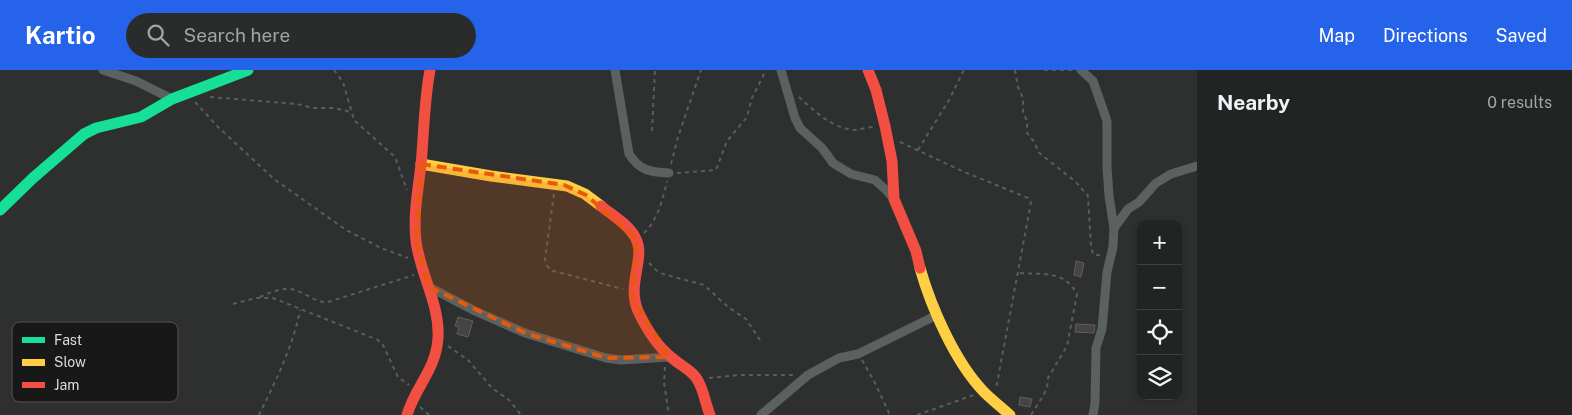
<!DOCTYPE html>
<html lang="en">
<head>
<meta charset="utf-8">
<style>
	body { margin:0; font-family:"Public Sans",sans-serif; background:#2a2c2b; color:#f1f3f6 }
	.controls { position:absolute; right:15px; bottom:15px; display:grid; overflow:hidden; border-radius:10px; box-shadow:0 2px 8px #0003 }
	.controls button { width:45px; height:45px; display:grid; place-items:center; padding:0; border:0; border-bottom:1px solid #3f4141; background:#222423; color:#f1f3f6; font:25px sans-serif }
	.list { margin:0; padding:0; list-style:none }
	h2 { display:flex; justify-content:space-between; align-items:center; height:65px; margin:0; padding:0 20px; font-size:21px }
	h2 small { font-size:16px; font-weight:400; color:#a2a4a6 }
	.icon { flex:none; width:28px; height:28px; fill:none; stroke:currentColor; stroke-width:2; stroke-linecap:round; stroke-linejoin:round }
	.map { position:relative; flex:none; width:1197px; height:345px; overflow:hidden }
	header { display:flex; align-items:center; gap:30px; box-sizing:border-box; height:70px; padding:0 25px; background:#2563eb; color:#fff }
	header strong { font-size:24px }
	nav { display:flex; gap:28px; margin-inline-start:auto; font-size:18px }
	.search { width:350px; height:45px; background:#2a2c2b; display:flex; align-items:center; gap:12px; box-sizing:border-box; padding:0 18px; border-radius:28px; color:#a2a4a6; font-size:19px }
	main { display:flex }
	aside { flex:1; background:#222423 }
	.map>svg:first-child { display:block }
	.building { fill:#444445; stroke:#5f5f60 }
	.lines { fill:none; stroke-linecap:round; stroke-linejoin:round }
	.path { stroke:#585e5b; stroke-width:2; stroke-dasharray:4 4; stroke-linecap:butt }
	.street { stroke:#5a615e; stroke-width:9 }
	.fast { stroke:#16e098; stroke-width:11 }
	.slow { stroke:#ffcf43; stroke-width:11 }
	.jam { stroke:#f24e42; stroke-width:11 }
	.marked { fill:#e8590c; fill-opacity:0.2; stroke:#e8590c; stroke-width:4; stroke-dasharray:10 6; stroke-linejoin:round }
	.key { fill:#171817; stroke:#525352; stroke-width:1 }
	.key-label { font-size:14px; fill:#dadddb }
</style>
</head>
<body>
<header>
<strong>Kartio</strong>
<div class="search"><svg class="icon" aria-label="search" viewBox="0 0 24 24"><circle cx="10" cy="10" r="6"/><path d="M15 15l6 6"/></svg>Search here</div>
<nav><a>Map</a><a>Directions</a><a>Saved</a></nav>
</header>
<main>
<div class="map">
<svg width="1197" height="345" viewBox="0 0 1197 345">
	<rect width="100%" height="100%" fill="#2e302f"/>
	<g class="building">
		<path d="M1076,191l8,2 -3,14 -7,-2z"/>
		<path d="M458,247l15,4 -5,16 -11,-3 2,-7 -4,-1z"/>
		<path d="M1076,254l19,1 -1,8 -19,-1z"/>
		<path d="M1020,327l12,2 -2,8 -11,-2z"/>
	</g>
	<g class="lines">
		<g class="path">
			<path d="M334,0l9,12 11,38 41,37 12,33"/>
			<path d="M1015,0l3,17 5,11v14l4,9v12l8,10 3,9 38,30 12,14 3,51 2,7 10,2"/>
			<path d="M1044,0h30"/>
			<path d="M210,27l87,7 16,4h21l17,4"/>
			<path d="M799,27c15,14 33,31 55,33 6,0 13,-3 20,-3"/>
			<path d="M195,32l23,25 56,52 72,51 35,18 27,10"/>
			<path d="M652,61l3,-61"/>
			<path d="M900,72l62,29 66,27 3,4 -35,187"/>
			<path d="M918,80l31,-50 15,-30"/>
			<path d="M671,94l7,-27 23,-67"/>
			<path d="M677,103l39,-3 11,-29 20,-24 5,-19 14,-28"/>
			<path d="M554,124l-9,65 2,7 6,5 70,18"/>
			<path d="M644,163c14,-13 19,-35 23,-52"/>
			<path d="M649,193l7,7 7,4 41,11 24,22 18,12 14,21"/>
			<path d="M1020,203c24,2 44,-3 57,21l-10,52 -19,32 -1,10 -4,8 -12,19"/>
			<path d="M260,227c10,-4 23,-11 35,-7 11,3 21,13 33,12l86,-27"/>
			<path d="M233,234l23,-6h17l105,42 5,5 15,32 11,8"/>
			<path d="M448,276l20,14 24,28 17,12 12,15"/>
			<path d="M862,290l12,21 16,34"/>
			<path d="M665,297l-1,16 5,32"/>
			<path d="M709,308l31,-3h54"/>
			<path d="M420,337l9,8"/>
			<path d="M259,345c16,-33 34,-68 41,-105"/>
			<path d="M917,345l57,-20"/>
		</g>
		<g class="street">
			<path d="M103,0l33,11 36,18"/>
			<path d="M615,0l14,84c11,17 21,18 40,19"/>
			<path d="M781,0l14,48 5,10 22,20 11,15 18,11 24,6 12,11 7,8"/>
			<path d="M1081,0l12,11 14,40v46l2,29 5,32 -1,19 -6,25 -5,57 -6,19 -1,55 -2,12"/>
			<path d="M1114,158l14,-19 11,-7 17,-19 15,-9 26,-8"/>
			<path d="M429,217l46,24 50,22 81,25 15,2 48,-3"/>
			<path d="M761,345l47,-40 31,-17 19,-4 79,-39"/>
		</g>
		<path class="fast" d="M0,140l33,-32 51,-44 12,-6 45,-11 31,-18 76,-29"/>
		<g class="slow">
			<path d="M421,94l70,12 76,10 18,8 16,12"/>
			<path d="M920,198c11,39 35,94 64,124 8,8 17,15 26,23"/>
		</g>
		<g class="jam">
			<path d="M868,0l8,20 9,36 7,35 2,38 22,52 4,17"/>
			<path d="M601,136c11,9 27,18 34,31 12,20 -9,46 3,74 8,17 18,34 33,46 8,8 20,12 26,22 7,11 8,24 13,36"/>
			<path d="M407,345c8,-28 29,-45 31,-77 2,-34 -18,-64 -22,-97 -3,-25 2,-51 5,-76 3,-32 3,-63 9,-95"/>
		</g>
	</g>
	<path class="marked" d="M421,94l143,21 22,10 51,44 -5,53 3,11 34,54 -63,1 -81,-25 -96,-46 -13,-45z"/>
	<rect x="12" y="252" width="166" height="80" rx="8" class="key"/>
	<rect x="22" y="267" width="23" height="6" fill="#16e098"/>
	<rect x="22" y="289" width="23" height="7" fill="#ffcf43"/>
	<rect x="22" y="312" width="23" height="6" fill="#f24e42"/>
	<g class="key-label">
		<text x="54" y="275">Fast</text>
		<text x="54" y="297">Slow</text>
		<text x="54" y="320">Jam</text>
	</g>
</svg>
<div class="controls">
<button>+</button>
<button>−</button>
<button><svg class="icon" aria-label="locate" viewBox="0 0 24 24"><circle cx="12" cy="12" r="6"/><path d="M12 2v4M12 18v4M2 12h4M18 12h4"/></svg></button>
<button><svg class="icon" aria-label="layers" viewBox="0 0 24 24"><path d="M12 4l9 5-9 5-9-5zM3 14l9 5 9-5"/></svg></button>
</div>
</div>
<aside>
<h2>Nearby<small>0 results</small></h2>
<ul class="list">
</ul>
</aside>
</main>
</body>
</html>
